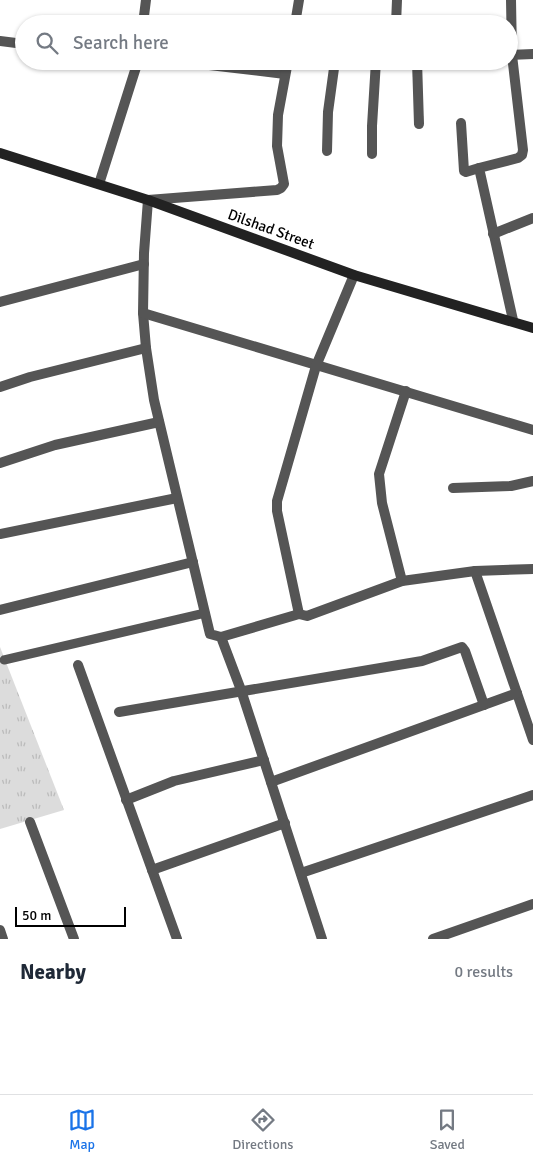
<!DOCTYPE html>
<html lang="en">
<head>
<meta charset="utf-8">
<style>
	body { margin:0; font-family:Signika,sans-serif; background:#f6f6f7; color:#1f2937 }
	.scale { position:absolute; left:15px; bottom:12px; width:111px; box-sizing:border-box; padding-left:5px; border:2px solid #000; border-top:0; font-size:14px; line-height:18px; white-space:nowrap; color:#000; -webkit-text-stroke:4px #fff; paint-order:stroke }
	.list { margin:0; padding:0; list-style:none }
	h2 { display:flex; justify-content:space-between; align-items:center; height:65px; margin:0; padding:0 20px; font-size:21px }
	h2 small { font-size:16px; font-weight:400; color:#747a83 }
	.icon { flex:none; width:28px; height:28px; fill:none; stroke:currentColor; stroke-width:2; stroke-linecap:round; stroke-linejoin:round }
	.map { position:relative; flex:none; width:533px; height:939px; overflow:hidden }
	.search { position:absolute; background:#fff; box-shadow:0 1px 4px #0004; left:15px; right:15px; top:15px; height:55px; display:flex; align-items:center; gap:12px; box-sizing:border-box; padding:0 18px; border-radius:28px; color:#747a83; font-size:19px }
	.sheet { height:155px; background:#fff }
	nav { display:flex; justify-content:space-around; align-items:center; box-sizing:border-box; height:70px; border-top:1px solid #e0e1e3; background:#fff; font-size:14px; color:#747a83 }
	nav a { display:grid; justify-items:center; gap:2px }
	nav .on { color:#1a73e8 }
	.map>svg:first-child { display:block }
	.park { fill:url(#park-tufts) }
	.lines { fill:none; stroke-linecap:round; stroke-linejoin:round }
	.lane { stroke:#555; stroke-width:9 }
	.street { stroke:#555; stroke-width:10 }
	.secondary { stroke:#222; stroke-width:10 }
	.labels { text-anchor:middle; stroke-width:4; stroke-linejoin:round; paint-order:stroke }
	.street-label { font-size:15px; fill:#000; stroke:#fff }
</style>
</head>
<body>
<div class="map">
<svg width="533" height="939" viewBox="0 0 533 939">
	<defs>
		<pattern id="park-tufts" width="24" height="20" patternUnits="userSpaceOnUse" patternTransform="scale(1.25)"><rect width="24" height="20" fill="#dcdcdc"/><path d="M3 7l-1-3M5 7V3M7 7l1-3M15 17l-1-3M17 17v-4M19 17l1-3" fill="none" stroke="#bbb"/></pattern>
	</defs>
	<rect width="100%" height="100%" fill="#fff"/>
	<path class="park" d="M0,647l64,163 -64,19z"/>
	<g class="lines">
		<path class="lane" d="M4,660l201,-47"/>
		<g class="street">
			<path d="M511,0l1,55 11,95 -1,5 -4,3 -39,10 34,152"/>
			<path d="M143,24l3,-24"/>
			<path d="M295,24l4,-24"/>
			<path d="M396,24l1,-24"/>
			<path d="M0,41l24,3"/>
			<path d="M509,55l24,-1"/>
			<path d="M175,61l110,13"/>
			<path d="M288,61l-10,54 -1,31 7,38 -3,4 -4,2 -129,10 -4,53 -1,60 3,35 8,52 56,234 11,3 20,53 81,249"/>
			<path d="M417,61l2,63"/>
			<path d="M461,123l3,48 2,1 13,-4"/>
			<path d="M327,151l1,-39 7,-51"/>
			<path d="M372,154v-28l4,-65"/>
			<path d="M99,184l39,-123"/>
			<path d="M493,234l40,-16"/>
			<path d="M0,302l144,-38"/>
			<path d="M143,313l390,117"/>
			<path d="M0,387l30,-10 116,-29"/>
			<path d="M0,463l55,-18 104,-23"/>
			<path d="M453,488l58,-2 22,-5"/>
			<path d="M0,534l177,-36"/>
			<path d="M475,571l58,169"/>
			<path d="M402,581l-20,-78 -3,-29 27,-83"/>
			<path d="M0,610l193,-48"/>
			<path d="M299,614l-22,-103v-10l39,-135 38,-91"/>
			<path d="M221,637l78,-23 8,2 95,-35 73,-10 58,-2"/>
			<path d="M78,665l99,274"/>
			<path d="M119,712l303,-51 40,-14 3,4 19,54"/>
			<path d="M271,782l246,-89"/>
			<path d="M126,800l48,-19 90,-21"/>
			<path d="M30,822l44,117"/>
			<path d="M152,870l133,-47"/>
			<path d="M301,873l232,-78"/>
			<path d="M0,930l3,9"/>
			<path d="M433,939l100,-35"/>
		</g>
		<path class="secondary" d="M0,153l148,47 206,75 179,53"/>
	</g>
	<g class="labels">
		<g class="street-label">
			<text transform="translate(271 229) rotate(20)" y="5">Dilshad Street</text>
		</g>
	</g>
</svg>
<div class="scale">50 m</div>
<div class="search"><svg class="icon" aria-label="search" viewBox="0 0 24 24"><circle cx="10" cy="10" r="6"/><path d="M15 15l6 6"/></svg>Search here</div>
</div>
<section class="sheet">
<h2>Nearby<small>0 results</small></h2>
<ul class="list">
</ul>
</section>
<nav>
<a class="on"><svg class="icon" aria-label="map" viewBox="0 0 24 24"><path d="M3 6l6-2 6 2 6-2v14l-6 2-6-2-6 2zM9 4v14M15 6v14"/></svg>Map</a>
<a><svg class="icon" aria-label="directions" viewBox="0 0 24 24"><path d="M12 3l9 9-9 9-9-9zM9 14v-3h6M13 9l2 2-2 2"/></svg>Directions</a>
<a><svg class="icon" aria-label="saved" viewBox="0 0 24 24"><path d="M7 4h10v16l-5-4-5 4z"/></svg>Saved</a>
</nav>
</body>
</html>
